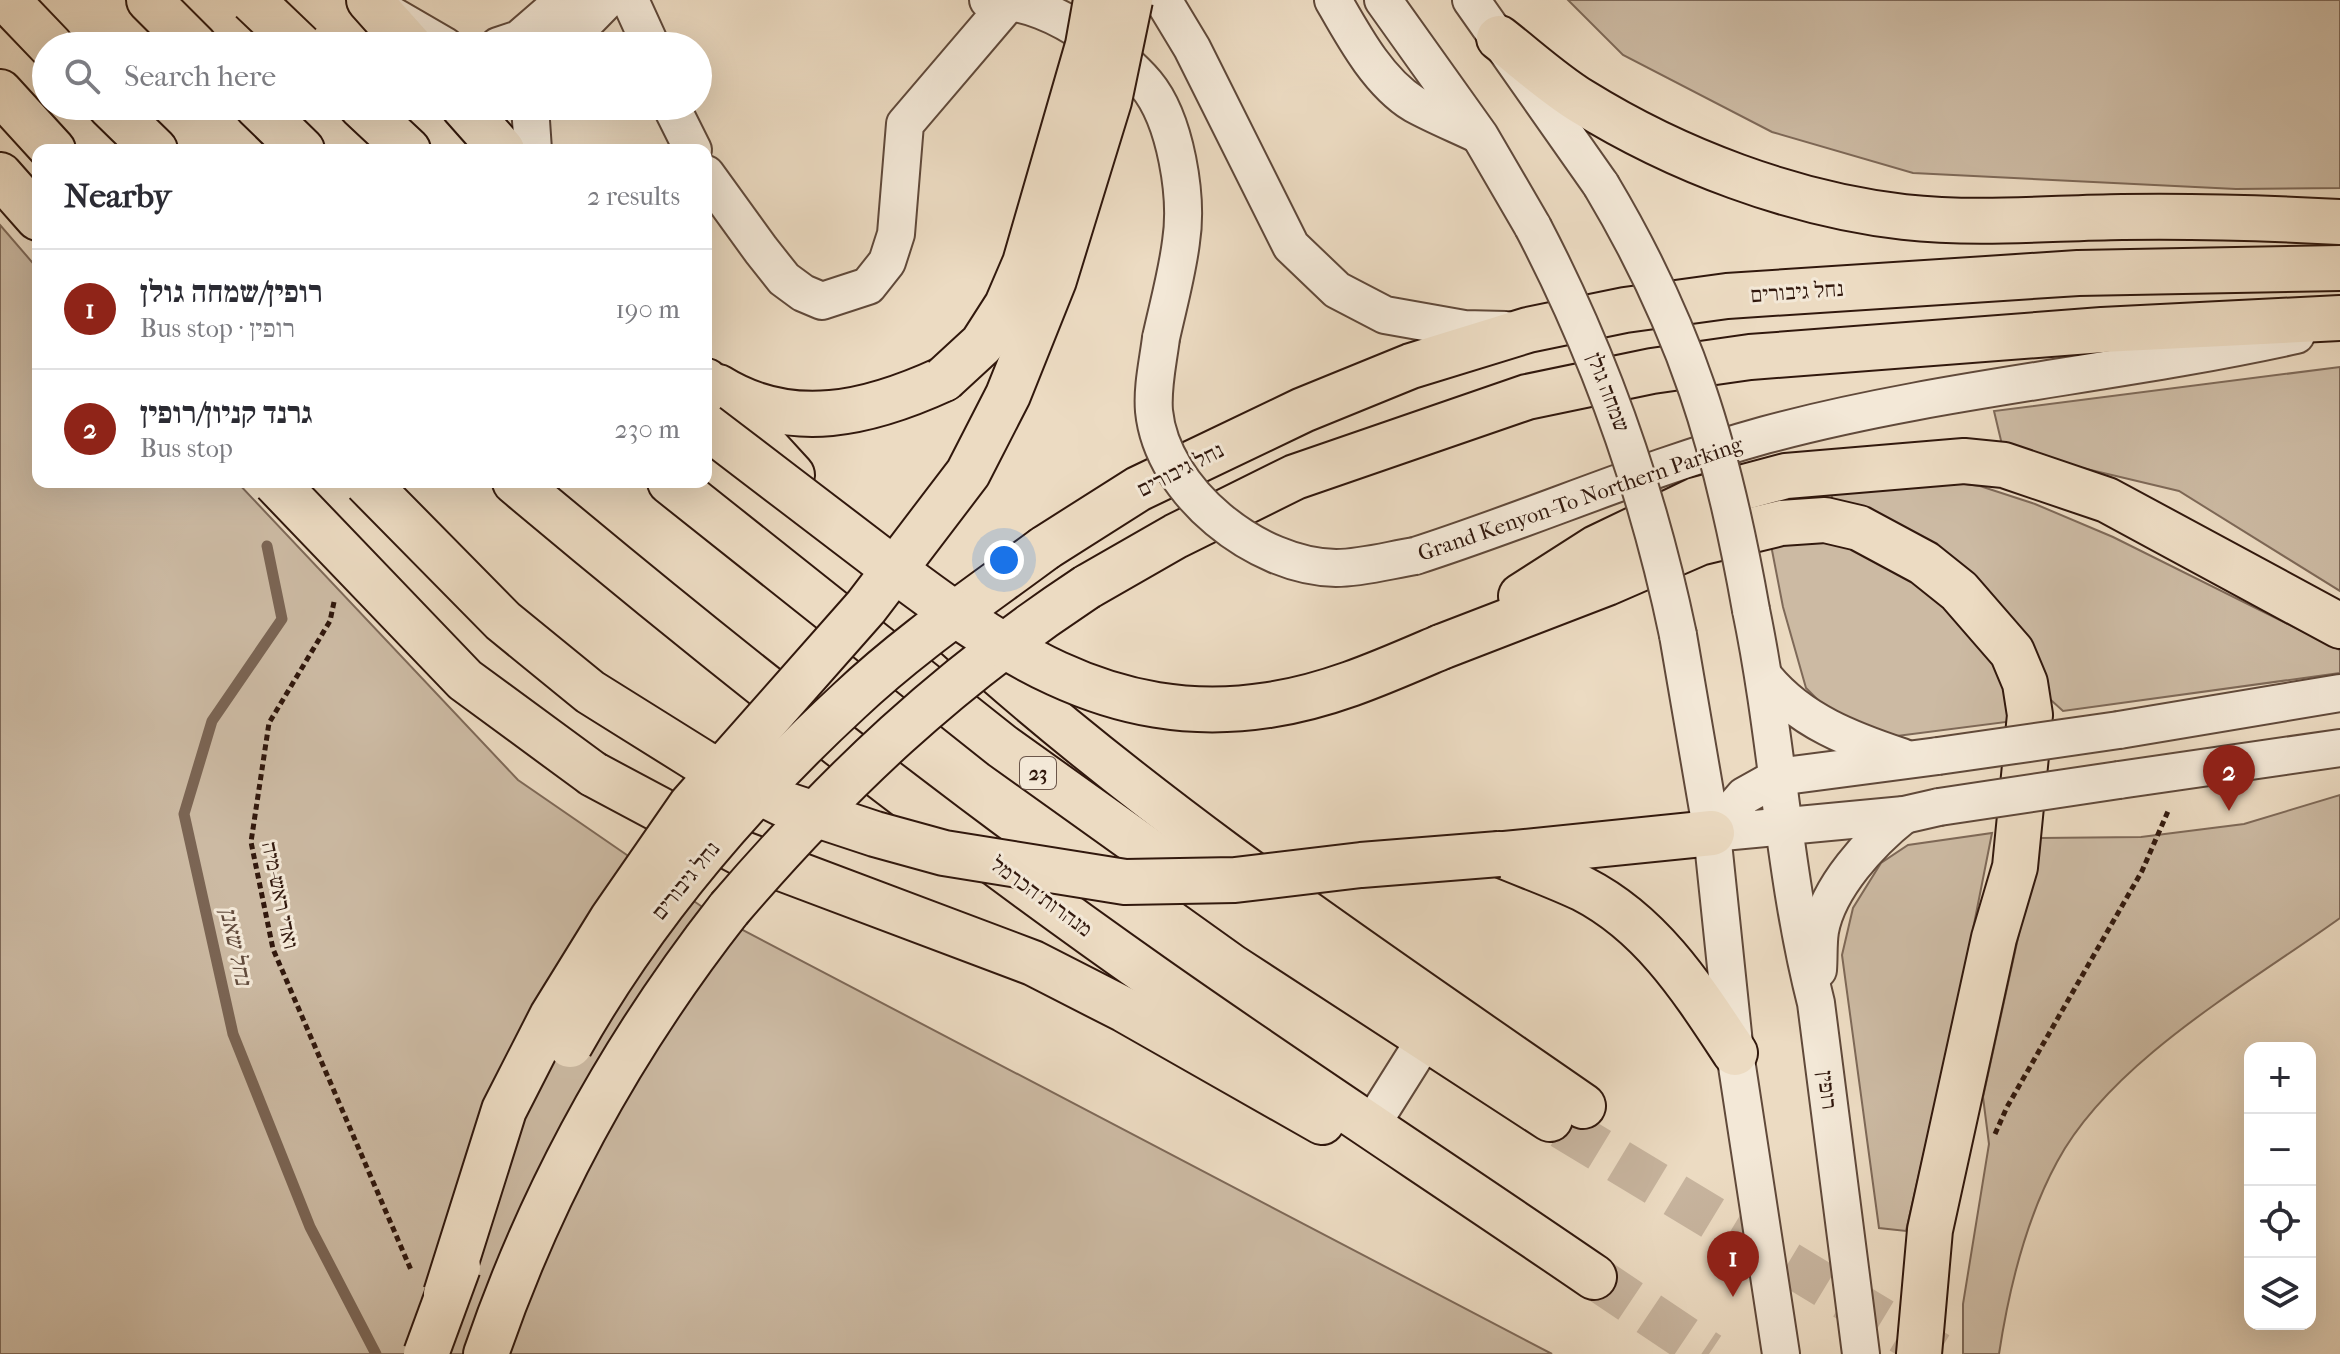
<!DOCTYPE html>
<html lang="en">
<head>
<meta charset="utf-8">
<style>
	body { margin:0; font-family:"IM FELL French Canon","Frank Ruhl Libre",serif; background:#f7f7f7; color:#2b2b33 }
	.controls { position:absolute; right:24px; bottom:24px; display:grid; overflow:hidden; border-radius:16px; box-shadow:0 8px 32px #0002 }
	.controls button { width:72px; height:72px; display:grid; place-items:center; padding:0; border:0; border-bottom:2px solid #e1e1e2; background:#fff; color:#2b2b33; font:40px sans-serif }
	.you { position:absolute; left:1004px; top:560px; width:28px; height:28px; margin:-20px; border:6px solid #fff; border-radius:50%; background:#1a73e8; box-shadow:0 0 0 12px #1a73e833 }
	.badge { display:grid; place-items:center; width:52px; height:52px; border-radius:50%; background:#8f2418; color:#fff; font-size:26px; font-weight:700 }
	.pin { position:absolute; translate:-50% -66px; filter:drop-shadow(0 2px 4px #0008) }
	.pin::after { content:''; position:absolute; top:42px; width:28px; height:24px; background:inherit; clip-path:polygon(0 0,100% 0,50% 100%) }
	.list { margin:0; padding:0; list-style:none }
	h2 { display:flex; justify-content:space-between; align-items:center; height:104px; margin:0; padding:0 32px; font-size:34px }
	h2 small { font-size:26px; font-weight:400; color:#7c7c81 }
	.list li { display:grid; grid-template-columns:52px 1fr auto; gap:24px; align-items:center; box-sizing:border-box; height:120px; padding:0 32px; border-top:2px solid #e1e1e2 }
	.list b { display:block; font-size:30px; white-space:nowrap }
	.list p { margin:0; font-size:26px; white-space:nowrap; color:#7c7c81 }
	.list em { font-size:26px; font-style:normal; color:#7c7c81 }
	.icon { flex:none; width:44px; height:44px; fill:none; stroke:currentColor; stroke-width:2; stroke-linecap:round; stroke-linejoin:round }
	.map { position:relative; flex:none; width:2340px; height:1354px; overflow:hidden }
	.search { position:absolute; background:#fff; box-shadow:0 8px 32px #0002; left:32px; top:32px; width:680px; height:88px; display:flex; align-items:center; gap:20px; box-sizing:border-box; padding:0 28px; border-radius:44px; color:#7c7c81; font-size:30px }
	.panel { position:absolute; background:#fff; box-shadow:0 8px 32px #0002; left:32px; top:144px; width:680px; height:344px; border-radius:16px }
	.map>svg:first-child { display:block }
	.green { fill:#ccbaa3; stroke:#7e6958; stroke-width:2 }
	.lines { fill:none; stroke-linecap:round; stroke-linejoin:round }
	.stream { stroke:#7b6554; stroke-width:11 }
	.highway-tunnel { stroke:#c7b49e; stroke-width:44; stroke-dasharray:44 22; stroke-linecap:butt }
	.minor-casing { stroke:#60493a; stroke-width:40 }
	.major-casing { stroke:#31180d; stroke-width:48 }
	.highway-casing { stroke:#31180d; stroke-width:48 }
	.path { stroke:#31180d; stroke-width:5; stroke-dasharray:6 4; stroke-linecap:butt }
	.minor { stroke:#f3e8d7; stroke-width:36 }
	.major { stroke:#ecdbc2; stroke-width:44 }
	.highway { stroke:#ecdbc2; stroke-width:44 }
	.minor-bridge-casing { stroke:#60493a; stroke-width:40; stroke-linecap:butt }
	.major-bridge-casing { stroke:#31180d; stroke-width:48; stroke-linecap:butt }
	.highway-bridge-casing { stroke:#31180d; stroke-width:48; stroke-linecap:butt }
	.minor-bridge { stroke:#f3e8d7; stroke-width:36 }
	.major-bridge { stroke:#ecdbc2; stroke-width:44 }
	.highway-bridge { stroke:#ecdbc2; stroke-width:44 }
	.labels { text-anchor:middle; stroke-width:6; stroke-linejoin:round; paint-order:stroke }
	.shield { fill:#f3e8d7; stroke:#6b564a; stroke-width:2 }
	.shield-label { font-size:20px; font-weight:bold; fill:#31180d }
	.street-label { font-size:22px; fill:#31180d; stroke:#f3e8d7 }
	.water-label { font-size:24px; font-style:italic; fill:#624c3d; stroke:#f3e8d7 }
</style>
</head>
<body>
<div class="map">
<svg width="2340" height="1354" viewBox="0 0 2340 1354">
	<rect width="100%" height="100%" fill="#ecdbc2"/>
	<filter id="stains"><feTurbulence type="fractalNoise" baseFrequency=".0025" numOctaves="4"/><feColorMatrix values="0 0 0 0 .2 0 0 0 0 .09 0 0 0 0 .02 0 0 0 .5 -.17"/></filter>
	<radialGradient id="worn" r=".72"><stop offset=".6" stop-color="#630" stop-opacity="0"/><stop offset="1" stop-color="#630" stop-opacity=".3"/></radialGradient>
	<g class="green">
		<path d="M1568,0h772v188l-104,1 -323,-16 -141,-41 -149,-77z"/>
		<path d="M0,225l38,44v213h199l281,298 196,135 838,439h-1552z"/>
		<path d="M2340,367v224l-161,-100 -176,-42 -9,-38z"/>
		<path d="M1909,476l71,10 55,18 78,33 227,113v23l-277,38 -230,-209 -4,-18z"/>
		<path d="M1827,536l97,45 76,86 14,54 -117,15 -64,-21 -27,-27 -23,-81 -13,-67z"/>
		<path d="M2340,795v123c-93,67 -229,143 -283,244 -32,59 -48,126 -58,192h-36v-50l26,-160 -6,-47 57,-259 101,-1 103,-13z"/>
		<path d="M1992,833l-32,162 -54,236 -27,-3 -37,-273 11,-47 28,-45 27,-18z"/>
	</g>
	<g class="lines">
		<path class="stream" d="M267,546l15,73 -70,102 -28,93 49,220 77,193 66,127"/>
		<g class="highway-tunnel">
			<path d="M1562,1127l376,227"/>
			<path d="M1594,1277l115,77"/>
		</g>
		<g class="minor-casing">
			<g id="minor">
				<path d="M630,0l21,46"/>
				<path d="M988,0c39,1 70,15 102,37 20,13 41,29 56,47 30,36 42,113 35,158 -4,32 -13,64 -20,96"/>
				<path d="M1163,0l29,48 99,198 46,44 48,25 79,14 42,1"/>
				<path d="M1333,0c20,35 45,82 81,104 20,11 42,20 63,30"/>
				<path d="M1383,0l97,136 53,91"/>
				<path d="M1471,0l130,185"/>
				<path d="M388,13l57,33"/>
				<path d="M498,46l21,-7 45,-39"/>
				<path d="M562,46l45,-46"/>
				<path d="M530,106l3,44"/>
				<path d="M671,106l22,44"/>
				<path d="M706,174l55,76 23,29 19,14 19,8 46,-15 19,-24 9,-28 9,-110 105,-123"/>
				<path d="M1415,556c118,-38 231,-88 350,-121 174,-47 355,-61 531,-100"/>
				<path d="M1751,610c27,130 32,264 65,393l45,351"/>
				<path d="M1678,635l34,198 23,220 46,301"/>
				<path d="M1766,679c35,42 85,61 136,78"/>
				<path d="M2119,730l221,-37"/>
				<path d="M2119,780l221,-32"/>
				<path d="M1712,833l32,-37 34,-19 160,-21"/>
				<path d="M1712,833l192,-18 35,-8"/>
				<path d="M1818,970c1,-13 0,-26 2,-39 8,-44 51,-90 84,-116"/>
				<path d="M1372,1124l54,-86"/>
			</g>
		</g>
		<g class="major-casing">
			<g id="major">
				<path d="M1499,38c27,21 53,45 82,63 95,59 211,103 323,116 73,8 145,1 218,0 72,-1 146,1 218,5"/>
				<path d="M1045,548l93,-59 165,-79 108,-44 117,-36 97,-20 102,-14 351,-23 262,-5"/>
				<path d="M1087,587l89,-51 119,-59 232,-80 125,-26 98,-14 352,-27 238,-12"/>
				<path d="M486,1354c55,-161 138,-311 243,-445"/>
			</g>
		</g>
		<g class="highway-casing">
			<g id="highway">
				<path d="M7,0l44,46"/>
				<path d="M149,0l46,46"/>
				<path d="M369,0l41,46"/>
				<path d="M0,92l53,58"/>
				<path d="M110,106l45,44"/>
				<path d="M257,106l45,44"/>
				<path d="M361,106l47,44"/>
				<path d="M463,106l39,44"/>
				<path d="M0,175l38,43"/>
				<path d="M706,381l86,94"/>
				<path d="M718,387c74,46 152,26 226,-8"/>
				<path d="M515,482c207,174 418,341 639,496 145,102 294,199 440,299"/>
				<path d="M670,482l332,264 256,183 292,190"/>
				<path d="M1521,596l75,-48 100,-48 90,-24 178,-15 40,4 103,35 233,126"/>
				<path d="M955,635c194,176 413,322 628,471"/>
				<path d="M1441,647l166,-64 92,-40 82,-20 44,-3 34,8 65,35 35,28 53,61 13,31 5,32 -15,152 -21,71 -64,292 -11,124"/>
				<path d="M593,774l148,79 292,110 92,47 197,112"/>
				<path d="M1499,854c28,12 57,22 84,35 70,36 111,102 152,164"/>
				<path d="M1505,854l207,-21"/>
			</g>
		</g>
		<g class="path">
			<path d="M334,602l-4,19 -61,102 -18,119 22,107 138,321"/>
			<path d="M1995,1134l12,-27 135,-236 27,-62"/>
		</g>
		<use href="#minor" class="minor"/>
		<use href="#major" class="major"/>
		<use href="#highway" class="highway"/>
		<g class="minor-bridge-casing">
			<g id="minor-bridge">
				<path d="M1601,185c86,144 121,261 150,425"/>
				<path d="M1533,227c68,130 115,264 145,408"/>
				<path d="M1161,338c-3,24 -9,49 -7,73 8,81 103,156 182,157 26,0 54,-8 79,-12"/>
				<path d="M1938,756l181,-26"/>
				<path d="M1939,807l180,-27"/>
			</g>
		</g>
		<g class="major-bridge-casing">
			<g id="major-bridge">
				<path d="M729,909c109,-127 217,-229 358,-322"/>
				<path d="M570,1045c72,-128 172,-245 279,-344 60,-57 130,-104 196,-153"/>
				<path d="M446,1294l58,-184 48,-94 60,-97 79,-114 175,-198 102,-134 40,-78 46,-115 55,-179 21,-101"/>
				<path d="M426,1354l32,-87"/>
			</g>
		</g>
		<g class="highway-bridge-casing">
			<g id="highway-bridge">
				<path d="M252,0l48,46"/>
				<path d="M944,379l38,-35 25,-39 18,-42 63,-218 8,-45"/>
				<path d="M706,426c56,43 113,86 169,129 120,91 233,175 394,150 61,-9 116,-34 172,-58"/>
				<path d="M275,482l190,198 128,94"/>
				<path d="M366,482l137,139 87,71 112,70 79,41 94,31 69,19 181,29 110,-2 126,-15 138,-11"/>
			</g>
		</g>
		<use href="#minor-bridge" class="minor-bridge"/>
		<use href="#major-bridge" class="major-bridge"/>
		<use href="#highway-bridge" class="highway-bridge"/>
	</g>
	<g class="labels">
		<rect class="shield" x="1020" y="757" width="36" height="32" rx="6"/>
		<g class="shield-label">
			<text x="1038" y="780">23</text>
		</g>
		<g class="street-label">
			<text transform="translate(1797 291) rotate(-4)" y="8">נחל גיבורים</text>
			<text transform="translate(1609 392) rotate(69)" y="8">שמחה גולן</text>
			<text transform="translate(1180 469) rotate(-27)" y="8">נחל גיבורים</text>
			<text transform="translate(1580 498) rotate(-19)" y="8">Grand Kenyon-To Northern Parking</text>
			<text transform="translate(685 880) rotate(-51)" y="8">נחל גיבורים</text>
			<text transform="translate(281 895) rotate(78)" y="8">ואדי ראש-מיה</text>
			<text transform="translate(1042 896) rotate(36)" y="8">מנהרות הכרמל</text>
			<text transform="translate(1828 1090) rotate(83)" y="8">רופין</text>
		</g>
		<g class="water-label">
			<text transform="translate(236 946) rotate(78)" y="8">נחל שאנן</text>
		</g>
	</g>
	<rect width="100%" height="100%" filter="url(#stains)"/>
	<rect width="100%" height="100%" fill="url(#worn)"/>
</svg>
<div class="controls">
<button>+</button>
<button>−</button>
<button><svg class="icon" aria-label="locate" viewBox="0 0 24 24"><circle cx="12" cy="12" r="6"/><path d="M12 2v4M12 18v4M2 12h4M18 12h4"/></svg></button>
<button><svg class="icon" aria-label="layers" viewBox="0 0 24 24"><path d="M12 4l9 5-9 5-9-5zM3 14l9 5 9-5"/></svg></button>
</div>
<div class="you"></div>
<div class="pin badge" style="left:1733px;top:1297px">1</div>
<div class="pin badge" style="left:2229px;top:811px">2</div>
<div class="search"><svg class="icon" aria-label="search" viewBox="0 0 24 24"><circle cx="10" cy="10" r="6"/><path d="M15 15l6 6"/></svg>Search here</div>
<section class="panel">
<h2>Nearby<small>2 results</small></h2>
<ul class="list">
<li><span class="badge">1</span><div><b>רופין/שמחה גולן</b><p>Bus stop · רופין</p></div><em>190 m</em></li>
<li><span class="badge">2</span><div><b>גרנד קניון/רופין</b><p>Bus stop</p></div><em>230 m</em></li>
</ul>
</section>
</div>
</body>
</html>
